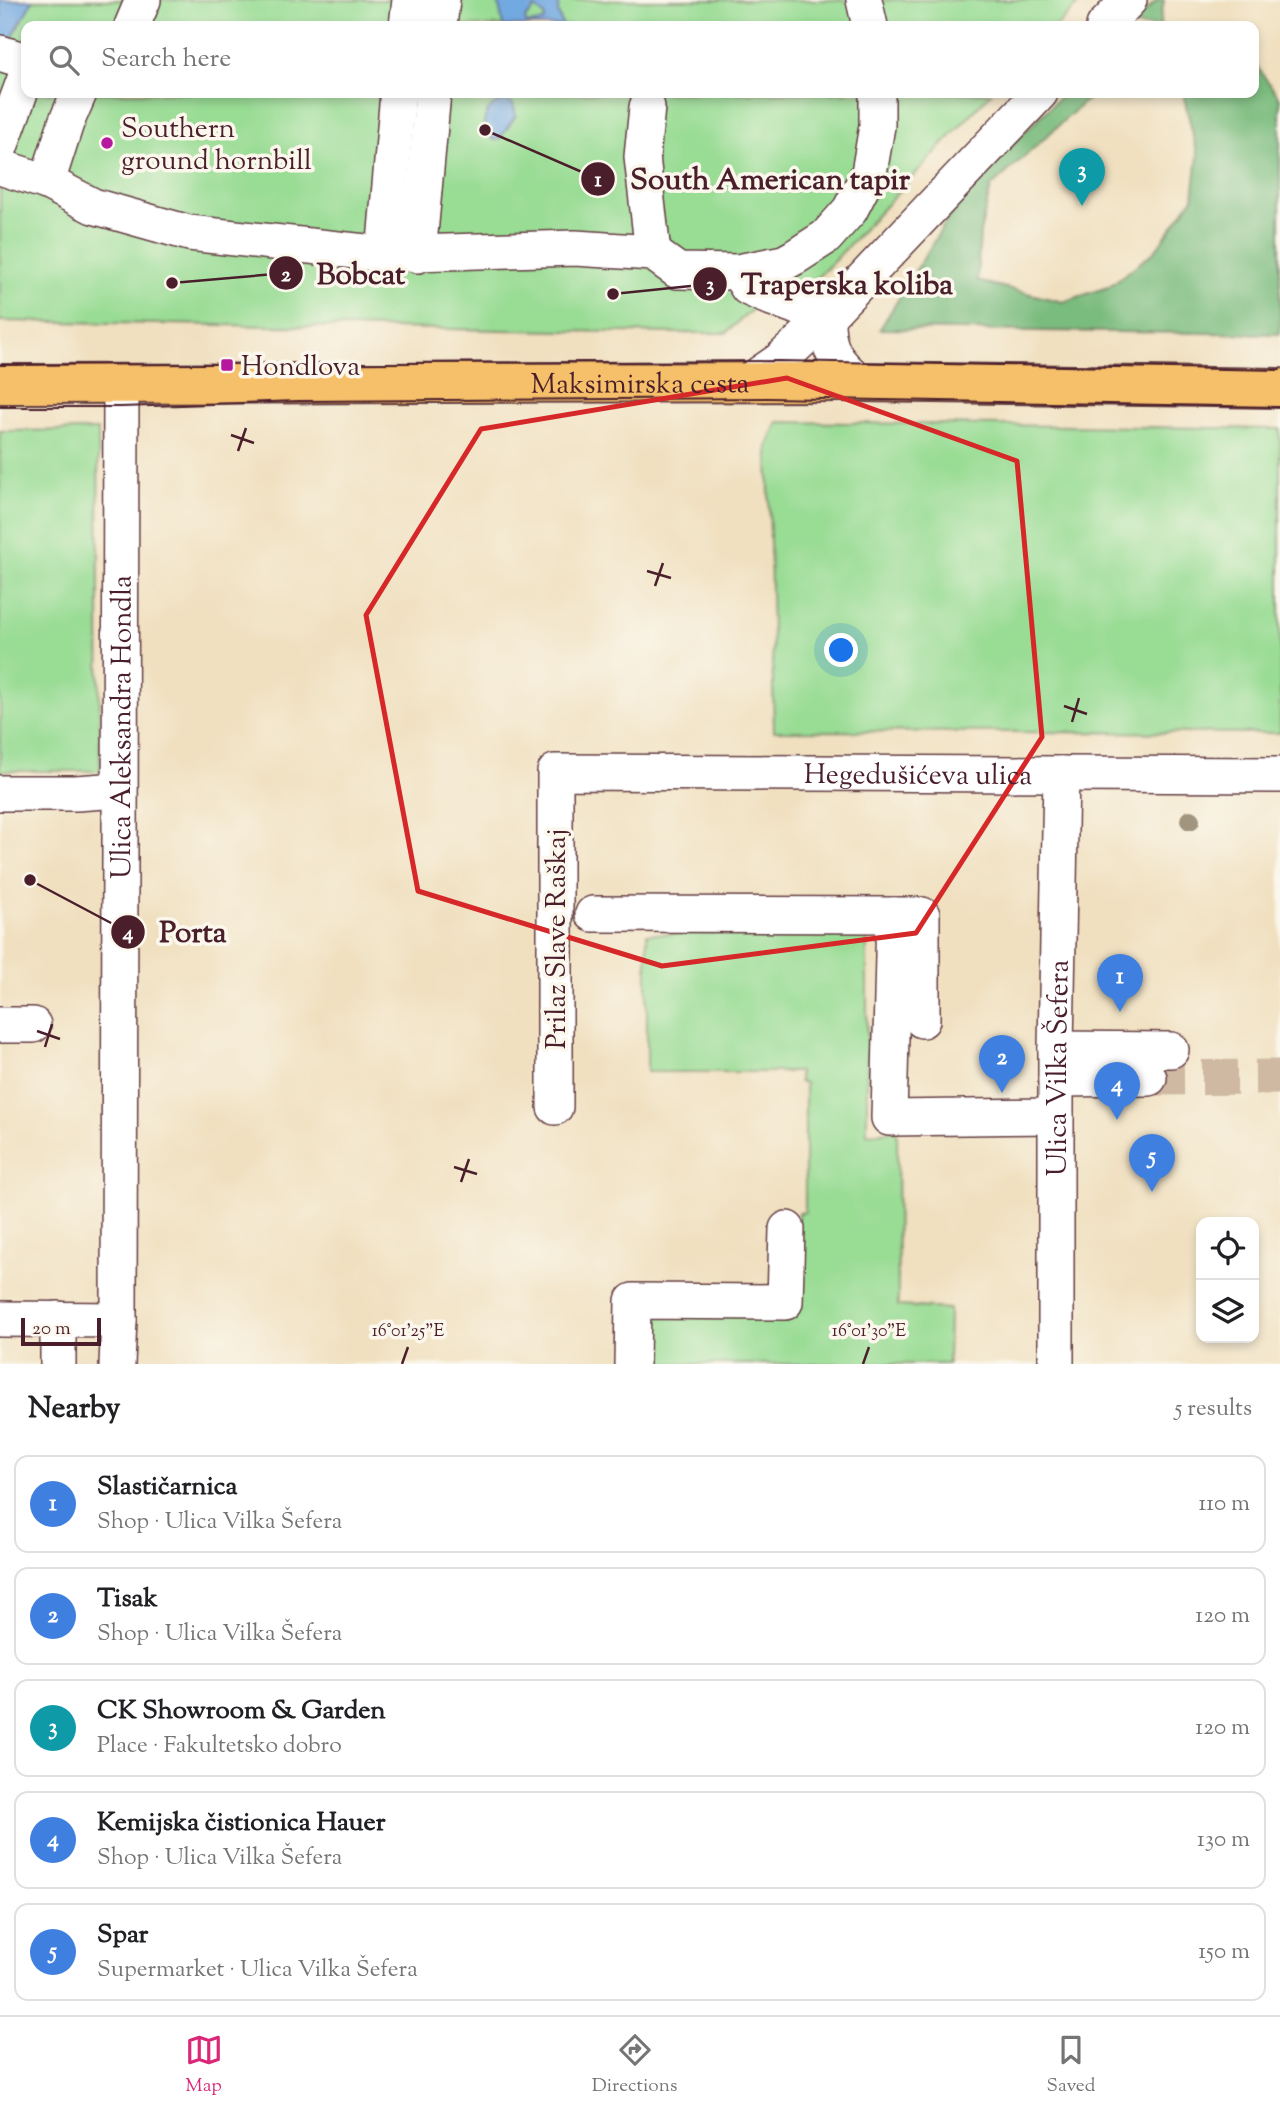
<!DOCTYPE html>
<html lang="en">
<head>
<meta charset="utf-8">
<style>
	body { margin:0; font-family:"Sorts Mill Goudy",serif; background:#f6f6f6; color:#202124 }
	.controls { position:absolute; right:21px; bottom:21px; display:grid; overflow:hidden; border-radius:14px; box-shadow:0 4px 10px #0003 }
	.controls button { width:63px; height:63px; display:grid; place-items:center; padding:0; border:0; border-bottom:2px solid #e0e0e0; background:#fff; color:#202124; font:35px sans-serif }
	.scale { position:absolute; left:21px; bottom:18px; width:80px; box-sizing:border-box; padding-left:7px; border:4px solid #4a1f2b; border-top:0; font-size:19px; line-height:24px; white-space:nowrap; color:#4a1f2b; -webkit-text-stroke:5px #fbf7ec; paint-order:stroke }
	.you { position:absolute; left:842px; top:651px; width:24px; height:24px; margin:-18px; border:5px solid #fff; border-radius:50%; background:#1a73e8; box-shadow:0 0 0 10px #1a73e833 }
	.badge { display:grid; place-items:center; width:46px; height:46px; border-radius:50%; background:#db2777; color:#fff; font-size:23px; font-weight:700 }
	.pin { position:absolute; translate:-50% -58px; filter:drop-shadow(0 2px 4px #0008) }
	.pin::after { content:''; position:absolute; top:37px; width:24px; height:21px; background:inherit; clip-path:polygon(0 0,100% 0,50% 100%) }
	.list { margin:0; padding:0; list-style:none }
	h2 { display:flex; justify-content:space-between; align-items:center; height:91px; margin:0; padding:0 28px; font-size:30px }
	h2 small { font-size:23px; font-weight:400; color:#757577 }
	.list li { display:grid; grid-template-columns:46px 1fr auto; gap:21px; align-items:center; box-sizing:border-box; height:98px; margin:0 14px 14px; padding:0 14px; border:2px solid #e0e0e0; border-radius:14px }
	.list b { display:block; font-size:26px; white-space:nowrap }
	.list p { margin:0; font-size:23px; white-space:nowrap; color:#757577 }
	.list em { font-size:23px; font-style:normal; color:#757577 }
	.icon { flex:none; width:38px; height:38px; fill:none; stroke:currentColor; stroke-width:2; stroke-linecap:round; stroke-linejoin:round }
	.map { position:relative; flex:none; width:1280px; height:1364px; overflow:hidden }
	.search { position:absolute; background:#fff; box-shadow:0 4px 10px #0003; left:21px; right:21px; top:21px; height:77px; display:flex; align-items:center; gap:18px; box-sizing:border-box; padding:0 24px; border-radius:14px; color:#757577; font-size:26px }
	.sheet { height:651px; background:#fff }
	nav { display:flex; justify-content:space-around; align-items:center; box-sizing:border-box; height:98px; border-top:2px solid #e0e0e0; background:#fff; font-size:19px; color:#757577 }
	nav a { display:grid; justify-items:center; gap:4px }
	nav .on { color:#db2777 }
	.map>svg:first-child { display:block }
	.green { fill:#99dc94; stroke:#727e60; stroke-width:2 }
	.forest { fill:#7abc7e; stroke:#626e54; stroke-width:2 }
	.water { fill:#73a9e1; stroke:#5e6486; stroke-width:2; fill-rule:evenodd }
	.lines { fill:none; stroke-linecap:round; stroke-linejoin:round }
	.minor-tunnel { stroke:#cfb9a2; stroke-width:35; stroke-dasharray:35 18; stroke-linecap:butt }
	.minor-casing { stroke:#633c41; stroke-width:38 }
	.major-casing { stroke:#633c41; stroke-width:42 }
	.minor { stroke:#fff; stroke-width:35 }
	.major { stroke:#f6c06b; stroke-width:38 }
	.tram { stroke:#4a1f2b; stroke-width:2 }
	.tree { fill:#a2957f }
	.marked { fill:none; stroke:#d62828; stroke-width:5; stroke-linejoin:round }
	.ticks { fill:none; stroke:#4a1f2b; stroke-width:2.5 }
	.poi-dot { fill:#b5179e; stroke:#fbf7ec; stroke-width:2.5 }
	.labels { text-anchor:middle; stroke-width:7; stroke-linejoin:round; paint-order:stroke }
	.poi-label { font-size:28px; fill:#4a1f2b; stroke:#fbf7ec; text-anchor:start }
	.street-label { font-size:28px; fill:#4a1f2b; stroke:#fbf7ec }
	.ticks-label { font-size:18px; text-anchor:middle; fill:#4a1f2b; stroke:#fbf7ec; stroke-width:7; stroke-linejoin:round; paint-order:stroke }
	.leader { fill:none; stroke:#4a1f2b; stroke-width:2.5 }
	.callout-dot { fill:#4a1f2b; stroke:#fbf7ec; stroke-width:2.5 }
	.mark-label { font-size:21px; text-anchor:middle; font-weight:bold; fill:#fff }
	.callout-label { font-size:30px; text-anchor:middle; font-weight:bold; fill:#4a1f2b; stroke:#fbf7ec; stroke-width:7; stroke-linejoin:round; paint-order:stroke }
</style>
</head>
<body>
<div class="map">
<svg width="1280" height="1364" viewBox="0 0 1280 1364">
	<rect width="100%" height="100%" fill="#fbf7ec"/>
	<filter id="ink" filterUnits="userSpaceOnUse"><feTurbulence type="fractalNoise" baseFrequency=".0143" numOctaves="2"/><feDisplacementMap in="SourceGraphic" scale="14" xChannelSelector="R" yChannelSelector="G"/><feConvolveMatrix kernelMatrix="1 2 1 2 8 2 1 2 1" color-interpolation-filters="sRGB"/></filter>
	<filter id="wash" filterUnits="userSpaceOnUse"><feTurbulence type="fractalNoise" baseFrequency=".00686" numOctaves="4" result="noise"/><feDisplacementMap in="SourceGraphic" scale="28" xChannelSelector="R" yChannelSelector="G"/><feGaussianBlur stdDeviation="1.57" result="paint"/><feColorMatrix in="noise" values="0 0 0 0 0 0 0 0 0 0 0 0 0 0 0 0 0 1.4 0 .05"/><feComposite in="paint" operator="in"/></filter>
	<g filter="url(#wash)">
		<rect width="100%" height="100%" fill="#f0e0c0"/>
		<g class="green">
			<path d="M0,0h1082l-25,26h-1031v67h965l-158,169 -32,31 -14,-15 -61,55h-52l-674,-12z"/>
			<path d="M778,422l502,7v304l-506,-2 -6,-285z"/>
			<path d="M98,430l2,341h-100v-340z"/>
			<path d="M867,932v202l30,-4 1,176 51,3 -1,55h-300c0,-18 -2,-37 13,-50l130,1 7,-102 7,-1v-129l-6,-1v-10h-152v-138z"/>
		</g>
		<g class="forest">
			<path d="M1157,0h7l-4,26h-29z"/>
			<path d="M1254,63l26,35v236l-400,-5 83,-135 101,-101h30l-103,94 -11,45 -3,49 86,21 45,-15 46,-35 39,-54 5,-42 -15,-63h71z"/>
		</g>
		<g class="water">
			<path d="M0,0h33l-24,43 -9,31v-53l2,-7 -2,-1z"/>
			<path d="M498,0h61l-1,13 5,13h-60zM535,8l10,8 -1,5 -15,3 -3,-1 -1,-4z"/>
			<path d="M506,100l7,4 3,11 -16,24 -6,1 -9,-9c-4,-15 5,-28 21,-31z"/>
		</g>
	</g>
	<g filter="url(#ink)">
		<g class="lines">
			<path class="minor-tunnel" d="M1149,1078l131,-1"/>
			<g class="minor-casing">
				<g id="minor">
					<path d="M864,0l6,26"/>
					<path d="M132,26l11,-26"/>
					<path d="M407,26l3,-26"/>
					<path d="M439,26l3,-26"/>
					<path d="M1104,26l25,-26"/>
					<path d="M0,53l26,8"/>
					<path d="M647,107l-5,50 11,96"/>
					<path d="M0,147l26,-71"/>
					<path d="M0,167l47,15 46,24 96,27 195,21 191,-6 78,5 25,18 60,1 46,-9 11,-6 31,-20 24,-27 19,-37 8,-47v-33"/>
					<path d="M47,182l19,-59 13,-30"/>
					<path d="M384,254l14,-161"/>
					<path d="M418,255l15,-162"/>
					<path d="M738,272l10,16 18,8 61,21"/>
					<path d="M827,317c-1,32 9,46 33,65"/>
					<path d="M747,383l32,-22 48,-44 213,-224"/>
					<path d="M0,793h76l43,-3"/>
					<path d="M593,914l301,1 -5,203 167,-2"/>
					<path d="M894,915h28v105"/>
					<path d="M0,1025h33"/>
					<path d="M1056,1049l115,1"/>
					<path d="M1056,1079l93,-1"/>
					<path id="s1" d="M555,1107v-335l725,3"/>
					<path d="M0,1319l119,1"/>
					<path d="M58,1364v-45"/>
					<path id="s2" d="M117,1364l2,-44 2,-936"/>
					<path d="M632,1364l1,-63 152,1 2,-73"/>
					<path id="s3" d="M1056,1364v-315l5,-275"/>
				</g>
			</g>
			<g class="major-casing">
				<g id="major">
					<path id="s4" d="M0,384l860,-2 420,6"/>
				</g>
			</g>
			<use href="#minor" class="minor"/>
			<use href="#major" class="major"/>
			<g class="tram">
				<path d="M0,365l779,-4 501,9"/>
				<path d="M0,407h121l177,-6 470,-3 512,9"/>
			</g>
		</g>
		<circle class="tree" cx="1190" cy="820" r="10"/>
	</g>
	<path class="marked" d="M787,378l230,83 25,276 -126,196 -254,33 -244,-75 -52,-276 115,-186z"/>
	<path class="ticks" d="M231,435l23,8M238,451l8,-23M647,571l24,7M655,586l8,-23M1064,706l23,8M1072,722l7,-24M37,1031l23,8M45,1047l7,-23M454,1167l23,7M461,1182l8,-23M402,1364l6,-17M863,1364l6,-17"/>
	<g class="poi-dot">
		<circle cx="107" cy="143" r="7"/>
		<rect x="220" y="358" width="14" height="14" rx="3.5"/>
	</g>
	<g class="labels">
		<g class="poi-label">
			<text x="121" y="137">Southern<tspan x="121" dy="32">ground hornbill</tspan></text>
			<text x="241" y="375">Hondlova</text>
		</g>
		<g class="street-label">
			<text dy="10" stroke="none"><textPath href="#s4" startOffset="640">Maksimirska cesta</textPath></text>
			<text dy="10" stroke="none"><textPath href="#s2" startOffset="637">Ulica Aleksandra Hondla</textPath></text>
			<text dy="10" stroke="none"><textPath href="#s1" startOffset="698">Hegedušićeva ulica</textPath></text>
			<text transform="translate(555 939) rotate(-90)" y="10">Prilaz Slave Raškaj</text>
			<text dy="10" stroke="none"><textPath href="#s3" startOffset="296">Ulica Vilka Šefera</textPath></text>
		</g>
	</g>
	<g class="ticks-label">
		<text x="408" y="1336">16°01'25"E</text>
		<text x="869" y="1336">16°01'30"E</text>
	</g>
	<path class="leader" d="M485 130L598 179M172 283L286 273M613 294L710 284M30 880L128 932"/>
	<g class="callout-dot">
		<circle cx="485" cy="130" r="7"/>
		<circle cx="172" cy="283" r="7"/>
		<circle cx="613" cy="294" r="7"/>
		<circle cx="30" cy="880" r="7"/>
		<circle cx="598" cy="179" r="18"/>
		<circle cx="286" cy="273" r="18"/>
		<circle cx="710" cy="284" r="18"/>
		<circle cx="128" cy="932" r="18"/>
	</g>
	<g class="mark-label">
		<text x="598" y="186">1</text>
		<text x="286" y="281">2</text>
		<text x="710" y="291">3</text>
		<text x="128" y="939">4</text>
	</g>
	<g class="callout-label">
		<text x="770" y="189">South American tapir</text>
		<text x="361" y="284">Bobcat</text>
		<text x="847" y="294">Traperska koliba</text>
		<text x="193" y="942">Porta</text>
	</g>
</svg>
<div class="controls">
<button><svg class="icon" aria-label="locate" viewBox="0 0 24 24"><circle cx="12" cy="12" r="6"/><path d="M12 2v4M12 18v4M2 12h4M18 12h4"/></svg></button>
<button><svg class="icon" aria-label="layers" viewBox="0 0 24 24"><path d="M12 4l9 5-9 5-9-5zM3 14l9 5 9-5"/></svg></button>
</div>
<div class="scale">20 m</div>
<div class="you"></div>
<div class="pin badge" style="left:1120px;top:1012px;background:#3f7fe0">1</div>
<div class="pin badge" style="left:1002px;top:1093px;background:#3f7fe0">2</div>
<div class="pin badge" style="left:1082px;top:206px;background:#0f9aa8">3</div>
<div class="pin badge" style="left:1117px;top:1120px;background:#3f7fe0">4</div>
<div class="pin badge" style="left:1152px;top:1192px;background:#3f7fe0">5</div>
<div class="search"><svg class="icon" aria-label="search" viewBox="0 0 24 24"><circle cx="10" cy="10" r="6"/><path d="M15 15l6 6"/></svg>Search here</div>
</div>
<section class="sheet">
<h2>Nearby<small>5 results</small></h2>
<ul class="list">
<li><span class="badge" style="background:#3f7fe0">1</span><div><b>Slastičarnica</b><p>Shop · Ulica Vilka Šefera</p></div><em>110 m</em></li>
<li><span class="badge" style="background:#3f7fe0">2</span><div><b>Tisak</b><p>Shop · Ulica Vilka Šefera</p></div><em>120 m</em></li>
<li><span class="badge" style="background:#0f9aa8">3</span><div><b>CK Showroom &amp; Garden</b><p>Place · Fakultetsko dobro</p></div><em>120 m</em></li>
<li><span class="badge" style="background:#3f7fe0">4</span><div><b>Kemijska čistionica Hauer</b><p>Shop · Ulica Vilka Šefera</p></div><em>130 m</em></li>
<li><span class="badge" style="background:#3f7fe0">5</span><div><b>Spar</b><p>Supermarket · Ulica Vilka Šefera</p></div><em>150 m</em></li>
</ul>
</section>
<nav>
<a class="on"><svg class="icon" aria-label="map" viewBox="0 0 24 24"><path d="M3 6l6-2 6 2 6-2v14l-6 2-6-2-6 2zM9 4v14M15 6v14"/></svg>Map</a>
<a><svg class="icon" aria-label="directions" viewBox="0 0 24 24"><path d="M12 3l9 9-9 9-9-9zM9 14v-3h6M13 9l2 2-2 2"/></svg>Directions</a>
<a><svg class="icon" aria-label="saved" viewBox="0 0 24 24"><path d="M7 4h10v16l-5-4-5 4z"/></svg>Saved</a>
</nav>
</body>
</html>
